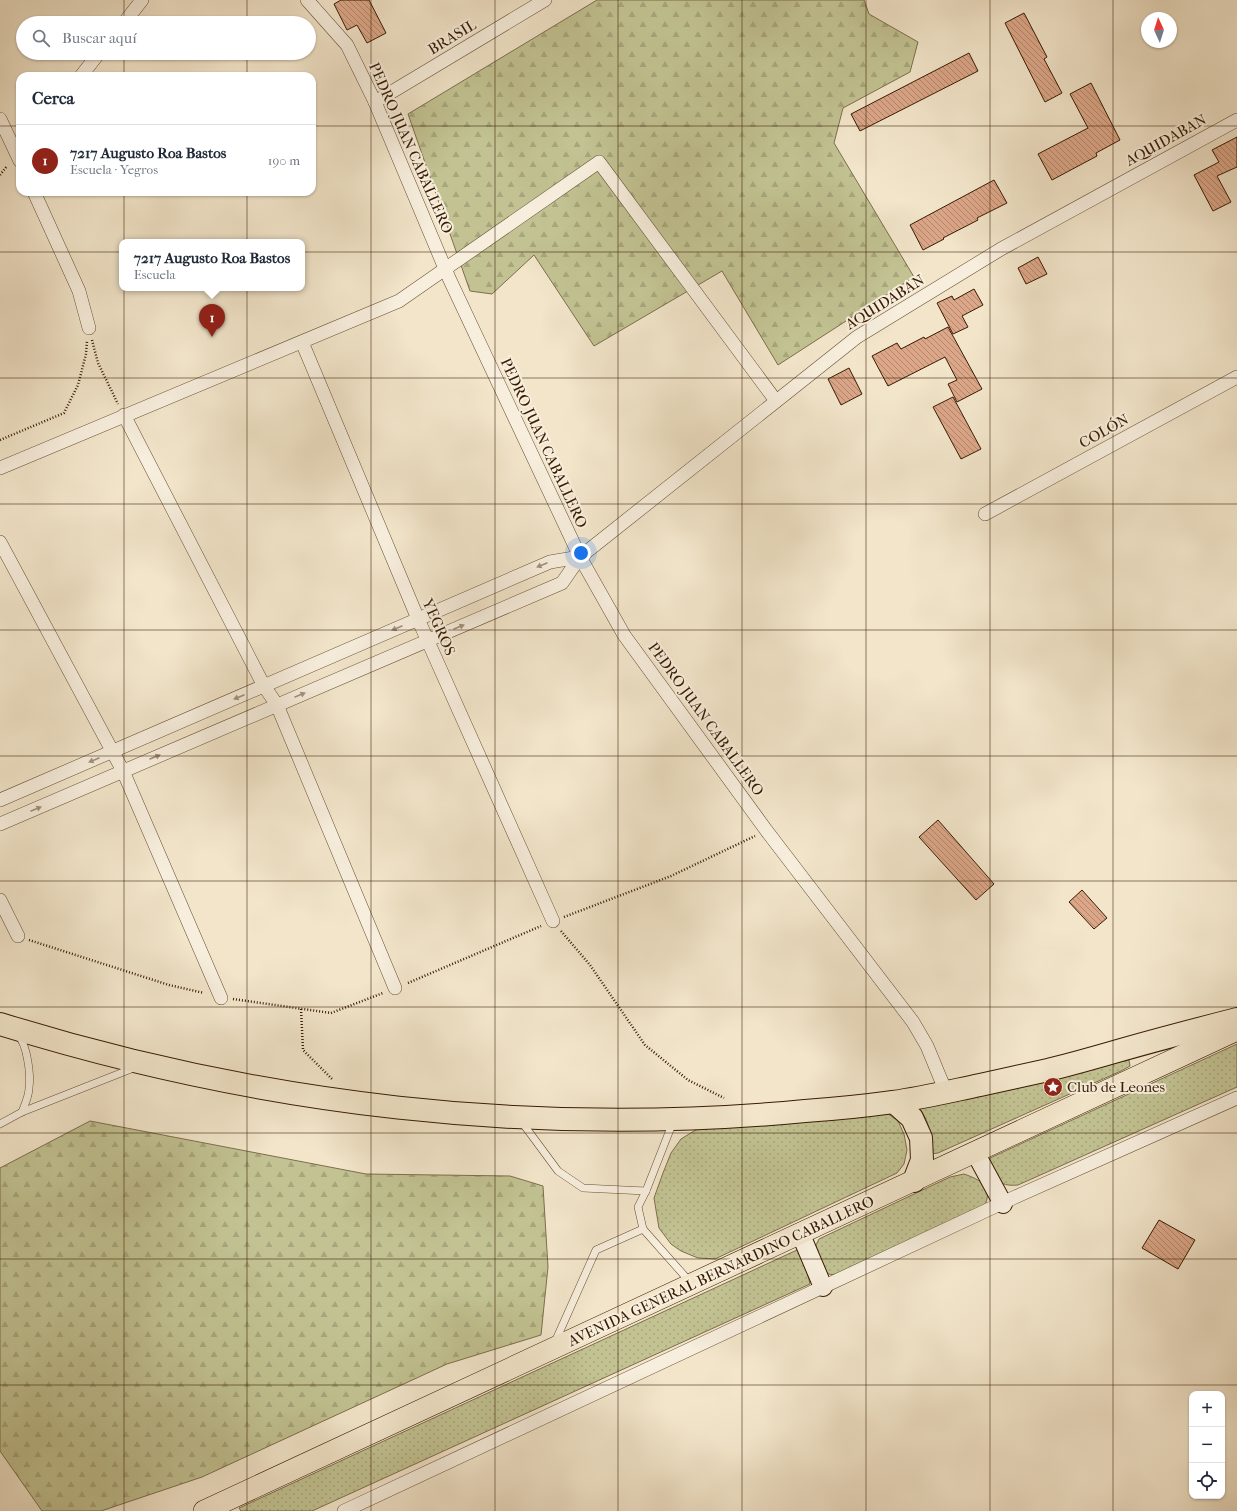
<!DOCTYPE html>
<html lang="es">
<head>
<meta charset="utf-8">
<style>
	body { margin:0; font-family:"IM FELL French Canon",serif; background:#f6f6f7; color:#1f2937 }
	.controls { position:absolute; right:12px; bottom:12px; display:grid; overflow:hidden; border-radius:8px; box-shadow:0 1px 3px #0004 }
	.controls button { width:36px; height:36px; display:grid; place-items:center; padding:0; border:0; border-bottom:1px solid #e0e1e3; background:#fff; color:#1f2937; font:20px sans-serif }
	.compass { position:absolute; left:1141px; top:12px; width:36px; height:36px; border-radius:50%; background:#fff; box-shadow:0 1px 3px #0004; rotate:356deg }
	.you { position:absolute; left:581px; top:553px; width:14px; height:14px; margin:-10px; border:3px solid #fff; border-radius:50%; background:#1a73e8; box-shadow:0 0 0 6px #1a73e833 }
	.badge { display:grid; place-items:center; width:26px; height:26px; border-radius:50%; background:#8f2418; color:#fff; font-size:13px; font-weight:700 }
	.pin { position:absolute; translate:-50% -33px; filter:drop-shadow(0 1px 2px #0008) }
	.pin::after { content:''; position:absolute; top:21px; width:14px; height:12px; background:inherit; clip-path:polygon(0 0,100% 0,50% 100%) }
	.popup { position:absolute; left:119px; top:239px; width:186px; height:52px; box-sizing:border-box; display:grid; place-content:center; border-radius:8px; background:#fff; filter:drop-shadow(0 1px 3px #0005); font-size:13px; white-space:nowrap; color:#747a83 }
	.popup b { font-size:15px; color:#1f2937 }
	.popup::after { content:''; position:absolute; left:50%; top:100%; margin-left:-8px; border:8px solid transparent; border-top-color:#fff }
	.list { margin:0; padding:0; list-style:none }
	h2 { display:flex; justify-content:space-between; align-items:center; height:52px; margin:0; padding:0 16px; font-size:17px }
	h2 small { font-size:13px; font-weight:400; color:#747a83 }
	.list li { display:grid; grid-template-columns:26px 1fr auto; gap:12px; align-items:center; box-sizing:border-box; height:72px; padding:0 16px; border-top:1px solid #e0e1e3 }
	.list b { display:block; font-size:15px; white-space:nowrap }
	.list p { margin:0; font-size:13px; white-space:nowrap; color:#747a83 }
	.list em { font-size:13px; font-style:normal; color:#747a83 }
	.icon { flex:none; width:22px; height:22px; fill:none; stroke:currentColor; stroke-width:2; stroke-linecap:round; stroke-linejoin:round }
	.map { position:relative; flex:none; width:1237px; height:1511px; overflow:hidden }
	.search { position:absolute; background:#fff; box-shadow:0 1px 3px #0004; left:16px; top:16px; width:300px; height:44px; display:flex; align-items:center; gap:10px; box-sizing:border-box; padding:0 14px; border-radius:22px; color:#747a83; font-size:15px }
	.panel { position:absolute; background:#fff; box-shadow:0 1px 3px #0004; left:16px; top:72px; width:300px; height:124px; border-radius:12px }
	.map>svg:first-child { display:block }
	.grass { fill:url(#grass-dots); stroke:#7d6e4a }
	.forest { fill:url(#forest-firs); stroke:#7d6e4a }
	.building { fill:url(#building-back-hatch); stroke:#381b01 }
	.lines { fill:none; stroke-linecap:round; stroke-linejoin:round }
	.service-casing { stroke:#664e33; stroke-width:8 }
	.minor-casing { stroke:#664e33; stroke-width:14 }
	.secondary-casing { stroke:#381b01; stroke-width:20 }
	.primary-casing { stroke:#381b01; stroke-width:22 }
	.trunk-casing { stroke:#381b01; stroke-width:24 }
	.path { stroke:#381b01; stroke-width:2.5; stroke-dasharray:1 2; stroke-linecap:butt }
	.service { stroke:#f7eedd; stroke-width:7 }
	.minor { stroke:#f7eedd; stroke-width:13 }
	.secondary { stroke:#f7eedd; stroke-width:18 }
	.primary { stroke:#f2e5ca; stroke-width:21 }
	.trunk { stroke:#f2e5ca; stroke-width:22 }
	.oneway { fill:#a18f7a }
	.grid { fill:none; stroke:#381b01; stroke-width:1; stroke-opacity:0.55 }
	.labels { text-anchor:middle; stroke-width:4; stroke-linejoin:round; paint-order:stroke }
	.street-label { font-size:15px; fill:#381b01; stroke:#f7eedd }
	.poi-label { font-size:15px; fill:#381b01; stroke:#f7eedd; text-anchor:start }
</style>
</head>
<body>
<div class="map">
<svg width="1237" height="1511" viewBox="0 0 1237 1511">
	<defs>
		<pattern id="grass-dots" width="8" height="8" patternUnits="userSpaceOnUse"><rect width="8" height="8" fill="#c2c292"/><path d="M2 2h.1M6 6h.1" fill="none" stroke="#a7a67c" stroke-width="1.8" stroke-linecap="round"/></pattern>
		<pattern id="forest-firs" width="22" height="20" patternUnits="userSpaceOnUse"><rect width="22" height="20" fill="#c2c292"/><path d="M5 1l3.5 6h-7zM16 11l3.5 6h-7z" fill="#a7a67c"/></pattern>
		<pattern id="building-back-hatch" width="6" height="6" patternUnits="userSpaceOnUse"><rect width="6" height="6" fill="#dca789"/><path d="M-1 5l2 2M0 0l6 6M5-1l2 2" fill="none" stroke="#b3876e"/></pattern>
	</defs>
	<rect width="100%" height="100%" fill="#f2e5ca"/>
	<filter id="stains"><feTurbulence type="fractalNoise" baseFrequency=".005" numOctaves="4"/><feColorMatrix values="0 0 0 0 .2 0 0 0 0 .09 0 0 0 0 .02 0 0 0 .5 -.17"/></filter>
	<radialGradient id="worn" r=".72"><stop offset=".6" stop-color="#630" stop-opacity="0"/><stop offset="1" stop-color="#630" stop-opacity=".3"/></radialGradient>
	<g class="grass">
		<path d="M1237,1044v43l-219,98c-21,2 -21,-7 -32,-23l4,-4z"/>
		<path d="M1129,1060l1,6 -9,5 -183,82 -8,1c2,-20 0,-31 -12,-48z"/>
		<path d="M887,1113l11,8 6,13 3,16 -3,14 -7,9 -182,86 -17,-1 -17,-7 -10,-7 -12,-16 -5,-30 9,-25 8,-20 10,-14 13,-8 14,-6z"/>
		<path d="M964,1174c17,6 30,13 20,33l-146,69 -9,-2 -6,-4 -7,-18v-7l3,-6 131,-62z"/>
		<path d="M797,1250c7,11 10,21 13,34l-498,227h-71l-2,-3z"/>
	</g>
	<g class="forest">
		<path d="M597,0h267l5,14 49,28 -8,30 -67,36 -9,35 80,134 -136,88 -56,-94 -128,75 -60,-91 -42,39 -22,-3 -62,-177z"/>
		<path d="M90,1121l276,53 144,2 33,10 5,81 -7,68 -94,29 -245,113 -101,34h-59l-42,-60v-283z"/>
	</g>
	<g class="building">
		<path d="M341,0h28l17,33 -19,10 -10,-18 -10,5 -13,-26z"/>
		<path d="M1024,13l23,44 -3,2 18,34 -17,9 -40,-79z"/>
		<path d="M969,53l9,18 -118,60 -9,-17z"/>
		<path d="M1091,83l29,57 -24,13 1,3 -45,24 -14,-26 50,-26 -18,-34z"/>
		<path d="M1237,137v30l-20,9 14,26 -18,9 -19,-36 25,-13 -7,-12z"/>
		<path d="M994,180l13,23 -30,15 1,2 -35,18 1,1 -21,11 -13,-25z"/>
		<path d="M1038,257l9,17 -21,10 -8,-16z"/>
		<path d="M974,289l9,16 -21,11 6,11 -15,7 -16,-31 15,-7 2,4z"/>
		<path d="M948,327l34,62 -25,13 -9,-18 9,-4 -12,-23 -57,29 -16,-30 25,-13 4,6 23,-12 1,2z"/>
		<path d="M849,368l13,26 -21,11 -13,-26z"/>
		<path d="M953,397l28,52 -20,10 -28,-52z"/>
		<path d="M938,820l56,64 -18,16 -57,-63z"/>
		<path d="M1082,890l25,28 -13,11 -25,-27z"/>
		<path d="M1159,1220l36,20 -17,29 -36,-21z"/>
	</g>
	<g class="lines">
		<g class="service-casing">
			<g id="service">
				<path d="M17,1035c10,7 14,40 12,53 0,8 -4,16 -7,24"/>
				<path d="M521,1121l37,50 25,17 63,3"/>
				<path d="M673,1122l-27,69 -8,16 5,22 47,53"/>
				<path d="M0,1124l22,-12 114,-45"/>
				<path d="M555,1342l41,-92 47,-21"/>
			</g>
		</g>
		<g class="minor-casing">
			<g id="minor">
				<path d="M307,0l40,45 28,57 74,176 131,279 44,78 142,195 147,192 14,24 19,46"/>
				<path d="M124,23l18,-23"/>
				<path d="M81,76l18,-23"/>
				<path d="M375,102l170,-102"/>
				<path d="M0,119l20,42"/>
				<path d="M34,192l45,99 10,37"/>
				<path d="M302,342l116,277 135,302"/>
				<path d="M124,415l140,271 13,19 118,283"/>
				<path d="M0,468l399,-167 200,-139 177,239"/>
				<path d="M985,514l252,-137"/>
				<path d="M0,542l123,229 98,227"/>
				<path d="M0,800l550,-238 30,-5"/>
				<path d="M0,824l562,-241 18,-26 277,-220 144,-88 236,-129"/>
				<path d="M0,900l18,36"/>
				<path d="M344,1511l669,-313 224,-100"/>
			</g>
		</g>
		<g class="secondary-casing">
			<g id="secondary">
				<path d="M976,1154l27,50"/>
				<path d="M801,1235l22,52"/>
			</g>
		</g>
		<g class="primary-casing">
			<path id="primary" d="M204,1511c344,-160 689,-319 1033,-481"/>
		</g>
		<g class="trunk-casing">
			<g id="trunk">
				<path d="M0,1024c261,81 533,113 805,87 29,-2 59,-5 88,-9 29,-4 58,-11 87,-17 23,-5 45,-10 68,-15 24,-6 49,-13 73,-20 39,-11 77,-21 116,-31"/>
				<path d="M894,1102l18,16 9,20 1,22 -8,21"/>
			</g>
		</g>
		<g class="path">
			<path d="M0,175l7,-9"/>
			<path d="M92,340l6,23 20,41"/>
			<path d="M0,440l64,-27 14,-28 8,-31 1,-13"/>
			<path d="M564,917l107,-41 84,-40"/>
			<path d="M561,931l29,34 55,80 43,35 36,18"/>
			<path d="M29,940l140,45 35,8"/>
			<path d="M408,983l133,-57"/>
			<path d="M233,999l98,14 52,-20"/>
			<path d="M301,1009l2,41 30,30"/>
		</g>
		<use href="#service" class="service"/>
		<use href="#minor" class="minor"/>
		<use href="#secondary" class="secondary"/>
		<use href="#primary" class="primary"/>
		<use href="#trunk" class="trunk"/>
	</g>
	<defs><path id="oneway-solid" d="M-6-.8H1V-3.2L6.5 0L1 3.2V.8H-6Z"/></defs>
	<g class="oneway">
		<use href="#oneway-solid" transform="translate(542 565) rotate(157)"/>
		<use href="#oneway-solid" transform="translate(459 627) rotate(-23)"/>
		<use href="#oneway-solid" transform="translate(397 628) rotate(157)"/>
		<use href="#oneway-solid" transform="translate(300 695) rotate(-23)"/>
		<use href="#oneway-solid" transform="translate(239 697) rotate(157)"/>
		<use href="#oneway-solid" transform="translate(155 757) rotate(-23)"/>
		<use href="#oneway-solid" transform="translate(94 760) rotate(157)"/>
		<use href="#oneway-solid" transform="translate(36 809) rotate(-23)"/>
	</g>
	<path class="grid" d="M124,0v23M247,0v23M371,0v1511M495,0v1511M618,0v1511M742,0v1511M866,0v1511M990,0v1511M1113,0v1511M124,53v23M247,53v23M0,126h20M312,126h925M124,192v1319M247,192v1319M0,252h1237M0,378h1237M0,504h1237M0,630h1237M0,756h1237M0,881h1237M0,1007h1237M0,1133h1237M0,1259h1237M0,1385h1237"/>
	<defs>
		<g id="sight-disc" transform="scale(1)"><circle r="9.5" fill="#8f2418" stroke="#f7eedd"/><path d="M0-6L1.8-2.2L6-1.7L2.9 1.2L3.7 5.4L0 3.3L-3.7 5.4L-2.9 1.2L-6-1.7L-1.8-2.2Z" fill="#fff"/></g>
	</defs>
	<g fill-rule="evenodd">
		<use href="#sight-disc" x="1053" y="1087"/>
	</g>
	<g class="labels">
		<g class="street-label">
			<text transform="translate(452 37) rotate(-31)" y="5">BRASIL</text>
			<text transform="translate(1166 140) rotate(-29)" y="5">AQUIDABAN</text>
			<text transform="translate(411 148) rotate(66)" y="5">PEDRO JUAN CABALLERO</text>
			<text transform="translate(885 302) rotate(-32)" y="5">AQUIDABAN</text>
			<text transform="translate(1104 431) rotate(-29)" y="5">COLÓN</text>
			<text transform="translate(544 443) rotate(65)" y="5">PEDRO JUAN CABALLERO</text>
			<text transform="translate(439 627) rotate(66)" y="5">YEGROS</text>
			<text transform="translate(706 719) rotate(54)" y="5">PEDRO JUAN CABALLERO</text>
			<text transform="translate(721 1271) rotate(-25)" y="5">AVENIDA GENERAL BERNARDINO CABALLERO</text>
		</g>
		<g class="poi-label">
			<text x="1067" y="1092">Club de Leones</text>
		</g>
	</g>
	<rect width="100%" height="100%" filter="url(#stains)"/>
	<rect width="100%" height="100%" fill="url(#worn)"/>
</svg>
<div class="controls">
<button>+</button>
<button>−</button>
<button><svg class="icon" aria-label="locate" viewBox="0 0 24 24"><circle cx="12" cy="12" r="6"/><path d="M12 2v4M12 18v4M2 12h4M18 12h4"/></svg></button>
</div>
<svg class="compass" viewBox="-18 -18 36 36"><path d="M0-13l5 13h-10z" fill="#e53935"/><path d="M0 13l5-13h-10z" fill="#747a83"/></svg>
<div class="you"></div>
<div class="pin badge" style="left:212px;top:337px">1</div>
<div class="popup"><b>7217 Augusto Roa Bastos</b>Escuela</div>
<div class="search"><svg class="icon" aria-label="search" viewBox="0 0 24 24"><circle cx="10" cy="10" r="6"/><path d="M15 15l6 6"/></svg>Buscar aquí</div>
<section class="panel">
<h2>Cerca<small></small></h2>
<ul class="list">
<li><span class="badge">1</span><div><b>7217 Augusto Roa Bastos</b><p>Escuela · Yegros</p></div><em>190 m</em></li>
</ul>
</section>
</div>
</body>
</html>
